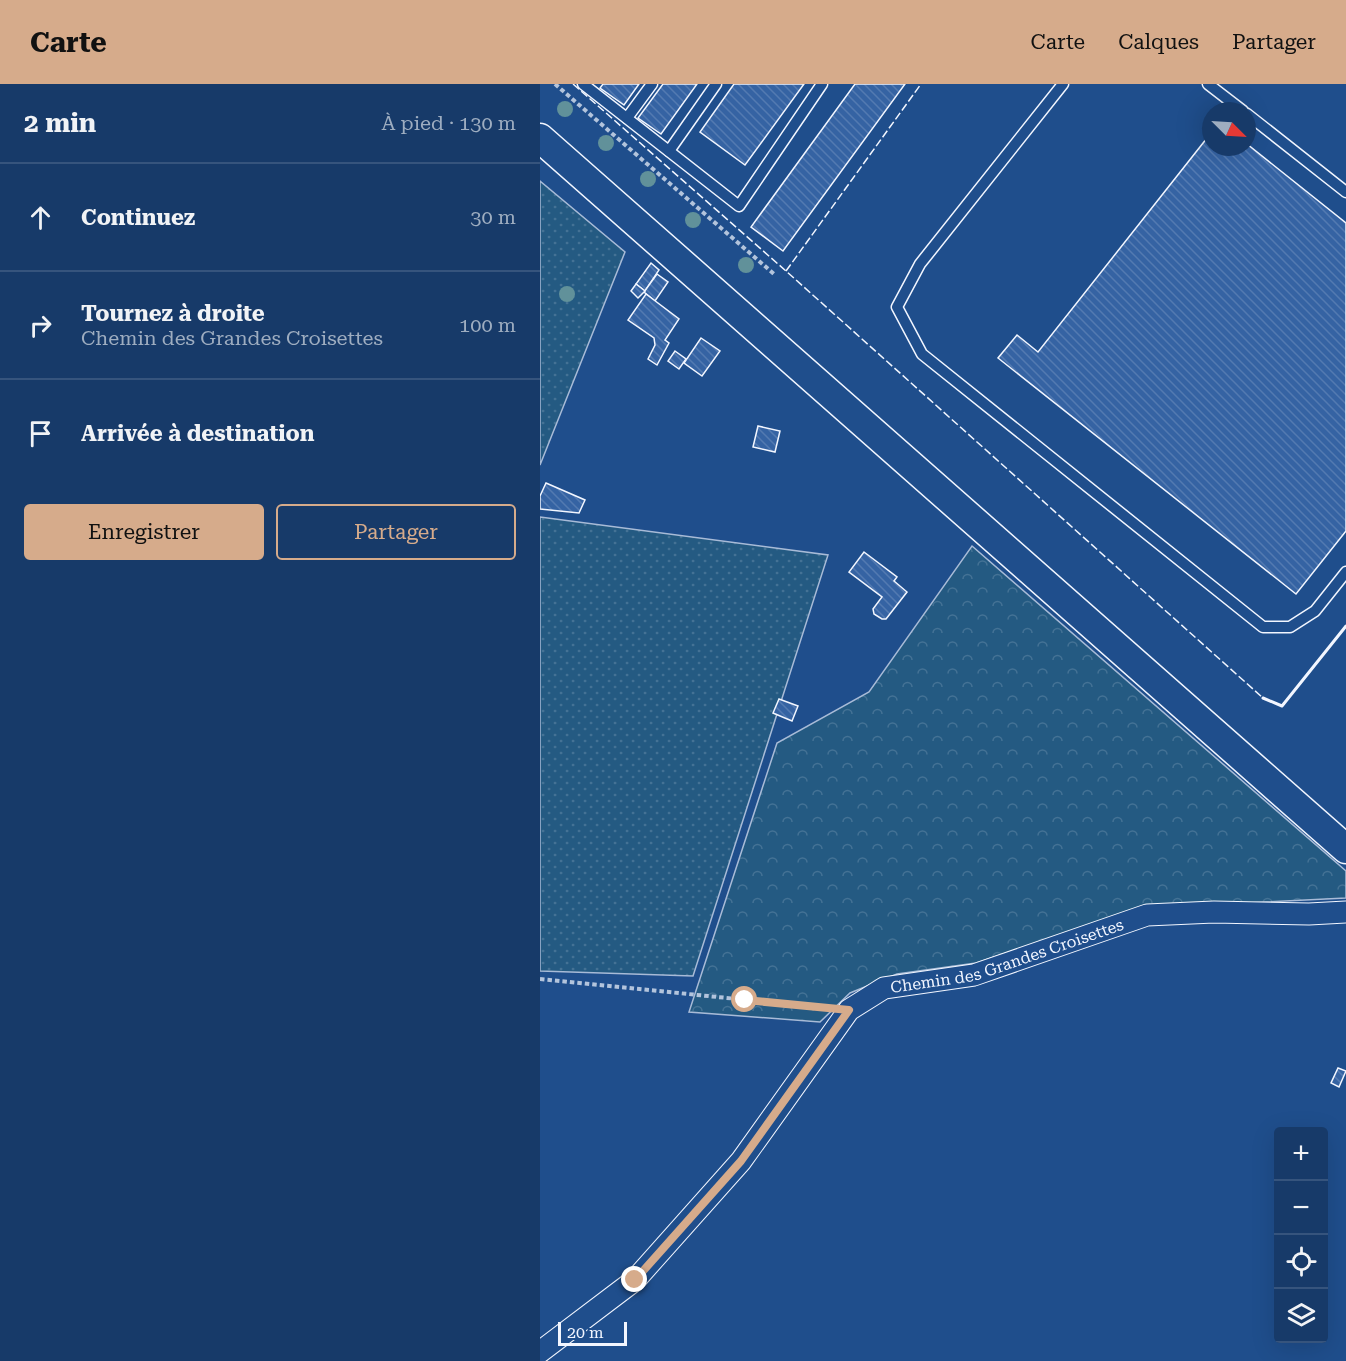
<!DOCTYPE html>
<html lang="fr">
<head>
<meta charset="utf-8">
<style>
	body { margin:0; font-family:"Roboto Serif",serif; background:#20416f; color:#f1f3f6 }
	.controls { position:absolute; right:18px; bottom:18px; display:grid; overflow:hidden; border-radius:6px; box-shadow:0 6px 24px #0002 }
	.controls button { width:54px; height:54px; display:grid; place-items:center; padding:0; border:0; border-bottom:2px solid #36547d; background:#173a69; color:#f1f3f6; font:30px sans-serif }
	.compass { position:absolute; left:662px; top:18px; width:54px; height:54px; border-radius:50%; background:#173a69; box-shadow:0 6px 24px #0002; rotate:114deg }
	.scale { position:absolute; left:18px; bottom:15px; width:69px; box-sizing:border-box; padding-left:6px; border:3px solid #f2f6ff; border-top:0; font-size:16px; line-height:21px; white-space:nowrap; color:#f2f6ff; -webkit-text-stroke:4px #1f4e8c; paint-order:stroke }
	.stop { position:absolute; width:18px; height:18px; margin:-14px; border:4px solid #d6ab8b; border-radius:50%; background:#fff }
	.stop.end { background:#d6ab8b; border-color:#fff; box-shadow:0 2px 6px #0008 }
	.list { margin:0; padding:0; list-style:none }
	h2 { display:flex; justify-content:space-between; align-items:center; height:78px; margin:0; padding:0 24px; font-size:26px }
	h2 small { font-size:20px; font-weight:400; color:#9eadc0 }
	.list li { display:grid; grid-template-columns:39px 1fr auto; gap:18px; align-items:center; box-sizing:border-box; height:108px; padding:0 24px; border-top:2px solid #36547d }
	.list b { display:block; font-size:22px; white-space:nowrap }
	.list p { margin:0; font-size:20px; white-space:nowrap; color:#9eadc0 }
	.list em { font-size:20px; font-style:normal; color:#9eadc0 }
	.actions { display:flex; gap:12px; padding:18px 24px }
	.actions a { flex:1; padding:14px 0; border:2px solid #d6ab8b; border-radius:6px; text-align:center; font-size:21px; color:#d6ab8b }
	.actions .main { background:#d6ab8b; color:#111 }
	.icon { flex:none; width:33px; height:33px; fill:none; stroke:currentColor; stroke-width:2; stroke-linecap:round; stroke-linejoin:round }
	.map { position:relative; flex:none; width:806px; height:1277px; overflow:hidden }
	header { display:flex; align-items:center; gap:36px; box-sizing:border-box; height:84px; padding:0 30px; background:#d6ab8b; color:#111 }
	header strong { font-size:28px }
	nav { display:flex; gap:33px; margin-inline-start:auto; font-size:21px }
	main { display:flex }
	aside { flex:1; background:#173a69 }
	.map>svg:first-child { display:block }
	.green { fill:url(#green-dots); stroke:#a8bbd7; stroke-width:1.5 }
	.forest { fill:url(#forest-crowns); stroke:#a8bbd7; stroke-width:1.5 }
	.building { fill:url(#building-back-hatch); stroke:#f2f6ff; stroke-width:1.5 }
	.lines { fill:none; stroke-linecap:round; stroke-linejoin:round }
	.service-casing { stroke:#f2f6ff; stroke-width:13 }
	.minor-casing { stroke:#f2f6ff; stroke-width:23 }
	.secondary-casing { stroke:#f2f6ff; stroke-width:31 }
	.path { stroke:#b3c4dc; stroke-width:4; stroke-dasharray:4.5 3; stroke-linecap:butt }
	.service { stroke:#1f4e8c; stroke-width:10 }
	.minor { stroke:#1f4e8c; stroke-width:21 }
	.secondary { stroke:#1f4e8c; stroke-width:28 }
	.fence { stroke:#f2f6ff; stroke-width:1.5; stroke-dasharray:8 3; stroke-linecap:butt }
	.wall { stroke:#f2f6ff; stroke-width:3 }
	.tree { fill:#61919a }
	.route { stroke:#d6ab8b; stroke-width:8 }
	.labels { text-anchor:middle; stroke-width:4.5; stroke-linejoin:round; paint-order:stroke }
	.street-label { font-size:16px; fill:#f2f6ff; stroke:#1f4e8c }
</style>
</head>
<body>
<header>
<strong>Carte</strong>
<nav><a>Carte</a><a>Calques</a><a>Partager</a></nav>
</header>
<main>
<aside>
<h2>2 min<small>À pied · 130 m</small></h2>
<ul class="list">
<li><svg class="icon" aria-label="ahead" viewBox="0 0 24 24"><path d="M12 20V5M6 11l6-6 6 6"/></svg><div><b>Continuez</b></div><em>30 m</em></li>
<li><svg class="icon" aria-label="right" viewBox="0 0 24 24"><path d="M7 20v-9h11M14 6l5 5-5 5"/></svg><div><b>Tournez à droite</b><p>Chemin des Grandes Croisettes</p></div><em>100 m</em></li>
<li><svg class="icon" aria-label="arrive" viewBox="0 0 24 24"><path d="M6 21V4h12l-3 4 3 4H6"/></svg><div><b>Arrivée à destination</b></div></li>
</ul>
<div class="actions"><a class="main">Enregistrer</a><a>Partager</a></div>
</aside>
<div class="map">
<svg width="806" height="1277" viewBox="0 0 806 1277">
	<defs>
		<pattern id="green-dots" width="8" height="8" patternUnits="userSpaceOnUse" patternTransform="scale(1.5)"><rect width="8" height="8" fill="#245a82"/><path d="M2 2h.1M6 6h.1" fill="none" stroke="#447295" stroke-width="1.8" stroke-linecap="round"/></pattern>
		<pattern id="forest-crowns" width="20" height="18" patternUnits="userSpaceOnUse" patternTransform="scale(1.5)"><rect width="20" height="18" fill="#245a82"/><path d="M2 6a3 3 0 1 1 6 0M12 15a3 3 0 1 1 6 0" fill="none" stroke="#447295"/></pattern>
		<pattern id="building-back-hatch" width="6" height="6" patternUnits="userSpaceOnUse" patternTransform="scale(1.5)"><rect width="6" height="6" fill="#3563a3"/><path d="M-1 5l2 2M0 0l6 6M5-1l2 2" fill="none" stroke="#537ab1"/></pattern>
	</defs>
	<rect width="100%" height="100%" fill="#1f4e8c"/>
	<g class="green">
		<path d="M0,97l85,71 -85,213z"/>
		<path d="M0,433l288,38 -135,421 -153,-5z"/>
	</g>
	<path class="forest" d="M432,462l374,325v27l-204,10 -166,55 -79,11 -47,19 -30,29 -131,-10 88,-269 92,-51z"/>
	<g class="building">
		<path d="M63,0h36l-15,21 -24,-17z"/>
		<path d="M123,0h34l-36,50 -23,-16z"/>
		<path d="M194,0h70l-59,81 -45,-33z"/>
		<path d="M315,0h50l-122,167 -32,-24z"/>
		<path d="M671,49v14h36v-3l99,79v308l-50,63 -298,-236 19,-23 21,17z"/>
		<path d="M111,179l8,7 -14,21 -9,-7z"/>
		<path d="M117,190l11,8 -13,19 -11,-9z"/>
		<path d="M96,200l9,7 -7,7 -7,-7z"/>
		<path d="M106,210l33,25 -14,21 4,3 -12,22 -9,-6 7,-14 -1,-7 -26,-18z"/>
		<path d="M161,254l19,13 -18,25 -18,-13z"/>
		<path d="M135,267l11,8 -7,10 -11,-8z"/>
		<path d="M218,342l22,5 -5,21 -22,-5z"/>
		<path d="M6,399l39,17 -6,13 -39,-4v-13z"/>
		<path d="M324,468l33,25 -3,4 13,11 -21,27h-4l-8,-5 -1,-5 9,-12 -33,-25z"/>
		<path d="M239,615l19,7 -6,15 -19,-8z"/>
		<path d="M798,984l8,3 -7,16 -8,-4z"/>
	</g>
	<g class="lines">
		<g class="service-casing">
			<g id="service">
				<path d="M43,0l156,122 83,-122"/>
				<path d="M523,0l-143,180 -23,43 25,47 341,273h27l25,-16 31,-39"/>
				<path d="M668,0l35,27"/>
				<path d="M707,30l99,78"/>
				<path d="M87,34l25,-34"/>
				<path d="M129,67l47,-67"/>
			</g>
		</g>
		<g class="minor-casing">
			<g id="minor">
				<path id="s1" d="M0,1268l95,-72 106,-119 108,-151 35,-22 90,-13 173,-60 67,-3 95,2 37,-2"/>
			</g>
		</g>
		<g class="secondary-casing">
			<path id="secondary" d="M0,54l806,711"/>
		</g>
		<g class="path">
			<path d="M15,0l219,190"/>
			<path d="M0,895l286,29"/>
		</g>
		<use href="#service" class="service"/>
		<use href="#minor" class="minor"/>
		<use href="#secondary" class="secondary"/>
		<g class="fence">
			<path d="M33,0l213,187 477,427"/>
			<path d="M246,187l135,-187"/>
		</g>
		<path class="wall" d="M723,614l19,8 64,-80"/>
	</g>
	<g class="tree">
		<circle cx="25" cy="25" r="8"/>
		<circle cx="66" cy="59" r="8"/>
		<circle cx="108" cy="95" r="8"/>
		<circle cx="153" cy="136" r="8"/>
		<circle cx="206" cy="181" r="8"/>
		<circle cx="27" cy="210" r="8"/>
	</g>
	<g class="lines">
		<path class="route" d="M95,1196l106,-119 108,-151 -104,-10"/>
	</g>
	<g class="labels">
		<g class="street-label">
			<text dy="6" stroke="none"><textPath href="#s1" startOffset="633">Chemin des Grandes Croisettes</textPath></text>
		</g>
	</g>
</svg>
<div class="controls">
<button>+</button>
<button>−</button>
<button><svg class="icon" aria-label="locate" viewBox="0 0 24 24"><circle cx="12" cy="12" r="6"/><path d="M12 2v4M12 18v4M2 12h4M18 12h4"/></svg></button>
<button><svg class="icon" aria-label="layers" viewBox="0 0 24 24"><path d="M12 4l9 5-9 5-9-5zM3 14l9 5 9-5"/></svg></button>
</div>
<svg class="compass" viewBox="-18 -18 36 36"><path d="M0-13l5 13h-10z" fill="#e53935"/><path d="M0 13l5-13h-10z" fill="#9eadc0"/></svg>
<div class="scale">20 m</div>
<div class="stop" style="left:205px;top:916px"></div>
<div class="stop end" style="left:95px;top:1196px"></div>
</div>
</main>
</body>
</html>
